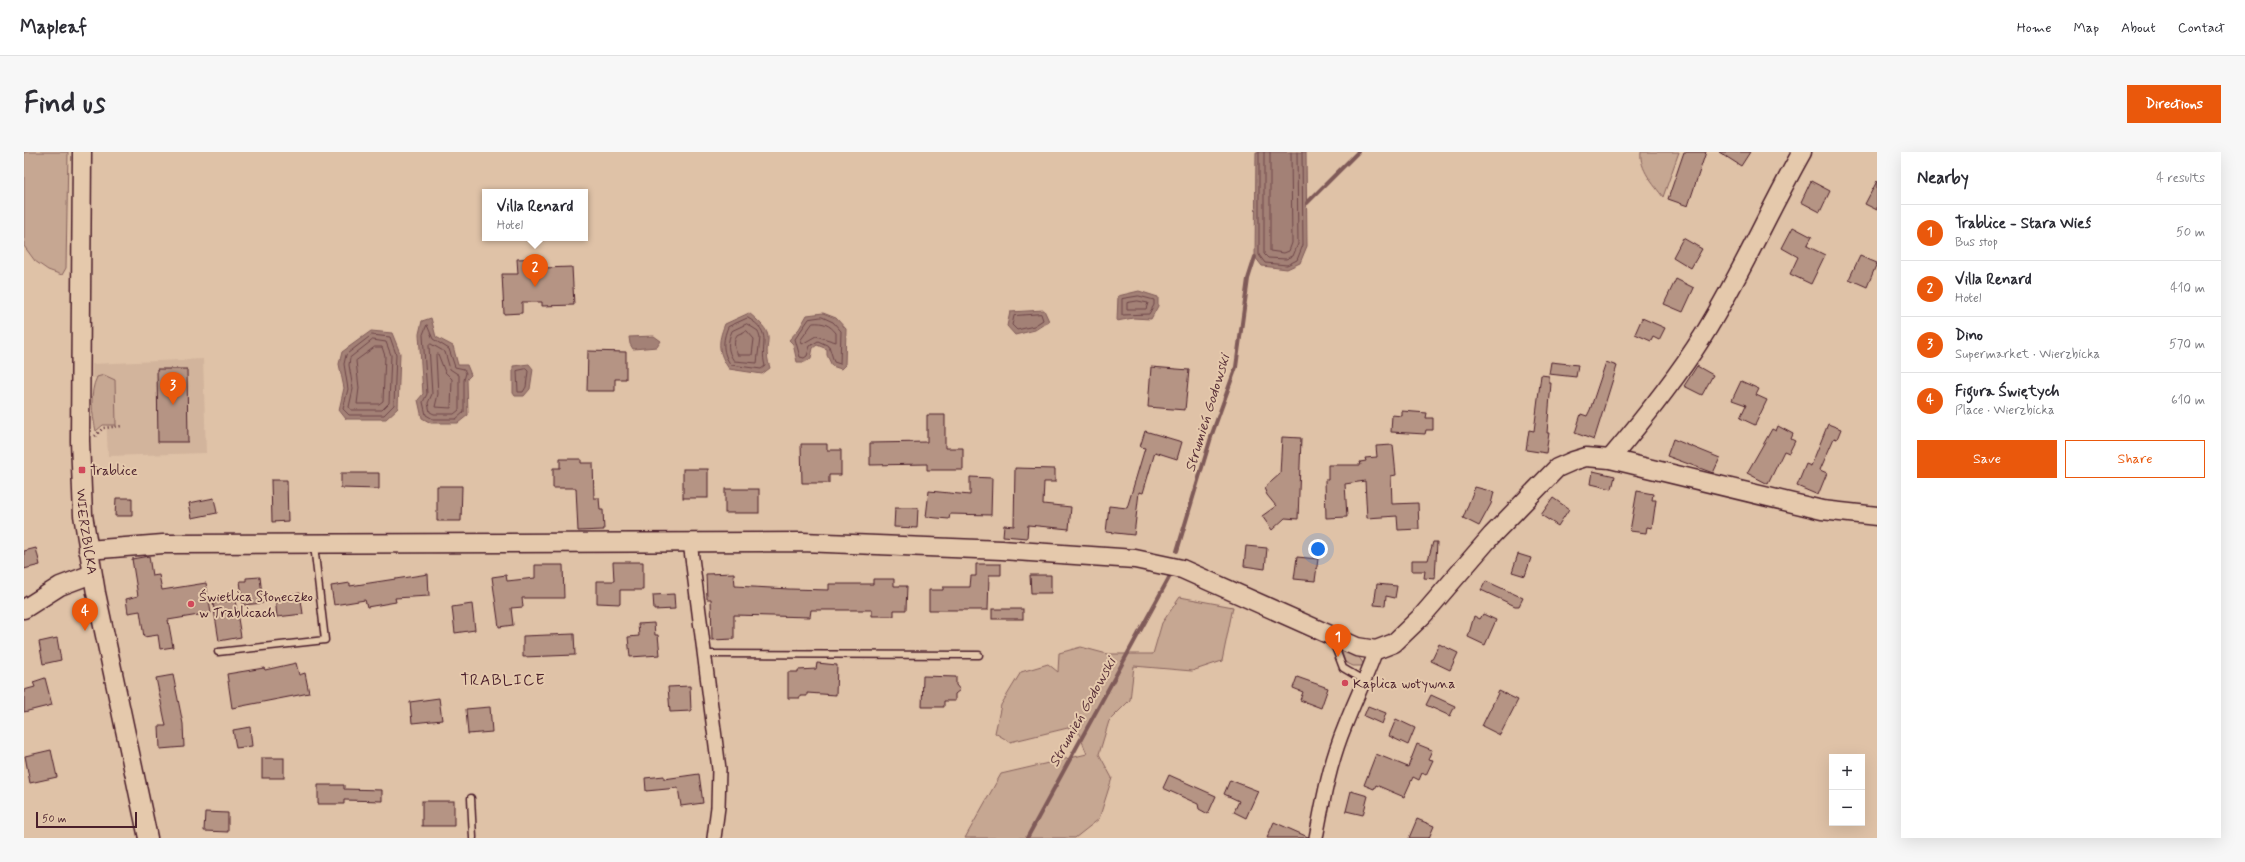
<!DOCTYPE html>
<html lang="en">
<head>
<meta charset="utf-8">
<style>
	body { margin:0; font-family:Mynerve,sans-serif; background:#f7f7f7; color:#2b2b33 }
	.controls { position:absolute; right:12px; bottom:12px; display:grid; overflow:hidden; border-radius:0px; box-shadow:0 4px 16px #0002 }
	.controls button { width:36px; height:36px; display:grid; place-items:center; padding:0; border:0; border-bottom:1px solid #e1e1e2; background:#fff; color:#2b2b33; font:20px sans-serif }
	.scale { position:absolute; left:12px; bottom:10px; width:101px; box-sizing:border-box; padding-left:4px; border:2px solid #4a1f2b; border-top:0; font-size:11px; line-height:14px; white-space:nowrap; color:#4a1f2b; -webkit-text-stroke:3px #e5c9ac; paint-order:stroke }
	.you { position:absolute; left:1294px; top:397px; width:14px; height:14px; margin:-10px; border:3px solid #fff; border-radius:50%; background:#1a73e8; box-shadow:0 0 0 6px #1a73e833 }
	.badge { display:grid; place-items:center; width:26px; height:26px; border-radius:50%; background:#ea580c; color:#fff; font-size:13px; font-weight:700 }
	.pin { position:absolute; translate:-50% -33px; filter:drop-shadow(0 1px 2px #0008) }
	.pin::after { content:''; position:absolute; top:21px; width:14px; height:12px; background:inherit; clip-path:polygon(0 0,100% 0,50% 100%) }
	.popup { position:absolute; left:458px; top:37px; width:106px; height:52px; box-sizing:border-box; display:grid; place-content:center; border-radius:0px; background:#fff; filter:drop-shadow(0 1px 3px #0005); font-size:13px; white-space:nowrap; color:#7c7c81 }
	.popup b { font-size:15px; color:#2b2b33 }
	.popup::after { content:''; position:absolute; left:50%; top:100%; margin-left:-8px; border:8px solid transparent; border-top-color:#fff }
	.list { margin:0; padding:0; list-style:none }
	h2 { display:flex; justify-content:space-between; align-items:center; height:52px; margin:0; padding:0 16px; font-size:17px }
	h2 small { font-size:13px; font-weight:400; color:#7c7c81 }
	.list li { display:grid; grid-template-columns:26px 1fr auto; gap:12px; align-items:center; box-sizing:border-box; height:56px; padding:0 16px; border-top:1px solid #e1e1e2 }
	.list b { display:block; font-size:15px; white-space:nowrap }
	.list p { margin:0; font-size:13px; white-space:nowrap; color:#7c7c81 }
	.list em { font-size:13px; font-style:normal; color:#7c7c81 }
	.actions { display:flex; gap:8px; padding:12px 16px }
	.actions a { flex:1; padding:9px 0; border:1px solid #ea580c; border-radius:0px; text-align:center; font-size:14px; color:#ea580c }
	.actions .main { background:#ea580c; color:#fff }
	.map { position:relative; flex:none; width:1853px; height:686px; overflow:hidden; border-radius:0px }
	header { display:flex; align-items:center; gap:24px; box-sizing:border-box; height:56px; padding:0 20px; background:#fff; border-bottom:1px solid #e1e1e2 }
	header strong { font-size:19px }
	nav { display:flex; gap:22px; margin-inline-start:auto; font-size:14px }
	.intro { display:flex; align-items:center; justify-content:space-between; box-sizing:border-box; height:96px; padding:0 24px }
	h1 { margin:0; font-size:28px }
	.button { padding:10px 18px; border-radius:0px; background:#ea580c; color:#fff; font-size:14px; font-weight:700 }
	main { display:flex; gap:24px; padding:0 24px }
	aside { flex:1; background:#fff; border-radius:0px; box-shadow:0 4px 16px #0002 }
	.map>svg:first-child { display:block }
	.built { fill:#d2b49c }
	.green { fill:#c6a792; stroke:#88635e }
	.water { fill:#a38176; stroke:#7f5a58 }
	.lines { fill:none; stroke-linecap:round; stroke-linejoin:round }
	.shore { stroke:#6e4649; stroke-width:1 }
	.stream { stroke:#7f5a58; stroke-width:4 }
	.building { fill:#b59484; stroke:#4a1f2b }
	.lane-casing { stroke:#4a1f2b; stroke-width:9 }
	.street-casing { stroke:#4a1f2b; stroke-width:16 }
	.secondary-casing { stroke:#4a1f2b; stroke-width:21 }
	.path { stroke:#4a1f2b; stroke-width:2.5; stroke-dasharray:1 3; stroke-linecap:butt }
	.lane { stroke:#e5c9ac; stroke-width:6 }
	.street { stroke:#e5c9ac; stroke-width:13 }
	.secondary { stroke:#e5c9ac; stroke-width:18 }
	.poi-dot { fill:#d1495b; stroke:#e5c9ac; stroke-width:1.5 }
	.labels { text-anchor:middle; stroke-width:4; stroke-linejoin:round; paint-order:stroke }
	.poi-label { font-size:14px; fill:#4a1f2b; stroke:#e5c9ac; text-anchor:start }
	.street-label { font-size:14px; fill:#4a1f2b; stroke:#e5c9ac }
	.water-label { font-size:15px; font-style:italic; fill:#5c333a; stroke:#e5c9ac }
	.quarter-label { font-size:16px; letter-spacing:1px; fill:#4a1f2b; stroke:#e5c9ac }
</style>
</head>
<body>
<header>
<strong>Mapleaf</strong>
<nav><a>Home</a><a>Map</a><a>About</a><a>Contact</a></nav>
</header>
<div class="intro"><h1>Find us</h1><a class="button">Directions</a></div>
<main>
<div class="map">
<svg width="1853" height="686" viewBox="0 0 1853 686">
	<rect width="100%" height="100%" fill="#dfc2a7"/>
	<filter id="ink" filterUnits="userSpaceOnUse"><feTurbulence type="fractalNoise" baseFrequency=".025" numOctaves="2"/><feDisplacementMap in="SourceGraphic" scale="8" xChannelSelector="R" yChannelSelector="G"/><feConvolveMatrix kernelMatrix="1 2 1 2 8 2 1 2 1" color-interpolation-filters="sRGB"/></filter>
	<g filter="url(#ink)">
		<path class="built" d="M179,207l3,94 -98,3 -4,-78h-12v-14z"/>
		<g class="green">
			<path d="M0,0h44l-2,116 -4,7 -14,-5 -13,-9 -11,-15z"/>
			<path d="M1617,0h38l-16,45c-9,-12 -24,-28 -22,-45z"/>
			<path d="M80,223l11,5 1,45h-13l-7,6c-4,-17 -7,-38 1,-54z"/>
			<path d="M1156,445l53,10 -11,54 -30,10 -58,-5 -4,34 -21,21 -10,33 13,24 -13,41 -24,19h-110l36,-64 86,-20 -11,-28 -66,16 -15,-9 6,-28 20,-33 27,-8 10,8 1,-19 22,-6 26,7h46l9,-31z"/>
			<path d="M1317,497l15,4 7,10v3h-10l-8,-4z"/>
		</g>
		<g class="water">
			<path d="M1232,0h50l1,94 -7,17 -13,6 -25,-3 -7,-9z"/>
			<path d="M1115,139l19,6v9l-7,13 -18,-1 -16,3 1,-25z"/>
			<path d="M1020,158l5,11 -14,9 -20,5 -8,-9 3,-14z"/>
			<path d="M725,161c33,27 11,24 21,55l-8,6 -33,-5c-11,-17 -12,-26 -4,-45z"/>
			<path d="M799,161l13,5 10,11 -1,36 -4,4 -9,-3 -5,-11v-6l-10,-4 -4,3 -2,10 -6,4h-8l-4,-18 -4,-4 10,-11 8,-14z"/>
			<path d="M407,166l5,19 17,9 5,19h9l4,10 -4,4 1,36 -10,8h-27l-9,-5 -4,-18 5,-6 -4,-60 3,-13z"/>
			<path d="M347,179l21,2 8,20 -2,55 -12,11h-40l-7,-9 5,-22 -5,-24 3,-12z"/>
			<path d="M630,184l7,5 -4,6 -24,2 -3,-5 -1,-7z"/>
			<path d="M505,212l4,5 -3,20 -6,7h-9l-2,-3v-27z"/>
		</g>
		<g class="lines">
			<g class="shore">
				<path d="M1235,0v103l6,8 22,2 10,-5 6,-15 -1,-93"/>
				<path d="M1240,0v102l4,4 18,1 7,-3 5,-12 -1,-92"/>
				<path d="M1246,0v99l14,2 5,-2 3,-8 -1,-91"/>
				<path d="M1115,144l15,4v5l-5,9 -27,1v-16z"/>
				<path d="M1114,149l10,2 -2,6h-19v-6z"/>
				<path d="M1017,162l2,6 -9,6 -17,4 -5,-5 2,-9z"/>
				<path d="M798,165l11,5 8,9 -1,33 -6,-2 -5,-16 -11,-5 -8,5 -3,10 -3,2 -4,-1 -5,-18 14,-20z"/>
				<path d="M724,166c26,15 11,26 17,48l-4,3 -30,-4c-9,-12 -9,-24 -3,-38z"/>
				<path d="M789,171c10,-1 17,2 23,10v9l-20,-6 -14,8 -1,-4z"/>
				<path d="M723,172l11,7 2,7 -3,25 -23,-2c-7,-10 -7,-19 -2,-30z"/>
				<path d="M403,173l6,14 16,10 6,18 9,2 2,4 -2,7v32l-8,7h-23l-7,-4 -3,-13 4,-8 -4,-59z"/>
				<path d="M723,179l7,8 -2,16h-14c-4,-6 -5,-14 -1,-20z"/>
				<path d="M348,183l18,2 6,17 -2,51 -10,10h-35l-6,-6 5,-20 -4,-25 2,-9z"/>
				<path d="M349,188l13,2 5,13 -2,48 -7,7h-31l-2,-3 4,-18 -4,-24 1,-7z"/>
				<path d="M407,192l14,8 5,17 9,6v35l-5,4h-20l-4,-2 -2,-9 4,-9 -3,-48z"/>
				<path d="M351,195h7l3,9 -2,45 -4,3h-22l2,-16 -3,-27z"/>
				<path d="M414,202l7,18 7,7 -1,29 -16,-1 3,-13 -2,-38z"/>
				<path d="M502,217l2,2 -2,16 -3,5h-5l-1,-21z"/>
			</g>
			<g class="stream">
				<path d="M1283,51l51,-51"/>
				<path d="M1153,399l35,-117 24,-67 12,-88 7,-22"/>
				<path d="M1003,686l143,-262"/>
			</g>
		</g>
		<g class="building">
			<path d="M1660,0h22l-18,54 -20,-7z"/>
			<path d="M1695,0h31l-9,14z"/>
			<path d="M1787,29l19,10 -10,21 -19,-10z"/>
			<path d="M1853,29v29l-12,-6z"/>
			<path d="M1769,75l19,10 -5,9 18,9 -14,29 -21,-10 8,-17 -16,-9z"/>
			<path d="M1659,86l19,11 -11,19 -18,-11z"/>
			<path d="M1836,104l17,7 -10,24 -18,-8z"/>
			<path d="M519,106v10l29,-1 2,38 -32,1v-4h-20v11l-18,1 -2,-40h16l-1,-15z"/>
			<path d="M1652,127l18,9 -11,24 -19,-8z"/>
			<path d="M1618,166l23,10 -6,12 -6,-3 -2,4 -16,-7z"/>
			<path d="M564,199l38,1v27h-11v12h-28z"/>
			<path d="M1527,210l27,3 -2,12 -27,-3z"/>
			<path d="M1582,210l11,4 -23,74 -19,-7 6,-19 6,2 3,-6z"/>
			<path d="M1673,214l16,9 -11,20 -18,-9z"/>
			<path d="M1127,215l38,3 -4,40 -37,-3z"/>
			<path d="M133,217h30l1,73h-30z"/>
			<path d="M1517,223l8,1v7h2l-4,50h2l-3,20 -20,-3 3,-20 5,1z"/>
			<path d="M1717,229l18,8 -3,6 11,5 -12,25 -15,-7 6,-13 -14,-5z"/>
			<path d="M1378,259l25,2 -1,5h7v12h-7l-1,4 -34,-2 1,-17 10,1z"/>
			<path d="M903,263h18v33h18v22h-36v-6l-57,1v-22l57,-1z"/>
			<path d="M1804,272l13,5 -4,10 -3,-1 -14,32 7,3 -9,22 -21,-9 9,-22 5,2z"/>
			<path d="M1754,274l15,8 -2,5 4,2 -6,12 -5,-2 -16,33 -21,-11 25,-44 4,2z"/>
			<path d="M1121,279l37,11 -5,17 -22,-7 -12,41 -4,-1 -5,43 -28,-3 3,-26 18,2 18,-60 -5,-1z"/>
			<path d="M1258,285l19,1 -3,81 -13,-1 -13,12 -10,-14 14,-10 -9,-11 -3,-7 16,-14z"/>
			<path d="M1649,287l47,19 -7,15 -46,-17z"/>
			<path d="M777,292h26v6h14v25h-12v8h-27z"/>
			<path d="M1369,293l3,30 -5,1 1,28 26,-1 1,26 -21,1 -1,-14 -30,2 -2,-37 -20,3 2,33 -21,1 -1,-38h3v-15h33l-1,-3 6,-1 -1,-3 12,-1 -1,-11z"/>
			<path d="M536,307h21v4h12l1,35h5l1,12h3l1,20 -26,1 -2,-43h-23v-20h7z"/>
			<path d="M991,316l40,1v13h-11l-1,22 28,3 -2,22 -41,-4 -1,13 -24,-2 1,-11 10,1z"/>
			<rect x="659" y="317" width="25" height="29"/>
			<path d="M1569,319l22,5 -3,13 -21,-5z"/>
			<path d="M317,321h38v16l-38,-1z"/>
			<path d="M946,325l22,1 -1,37 -41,-1 -1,5 -23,-2 3,-26 41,4z"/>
			<path d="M247,328h16l1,41 -16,1z"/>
			<path d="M413,334h25l-1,35h-24z"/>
			<path d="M1451,335l19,5 -3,12 -12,22 -16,-8z"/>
			<rect x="701" y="337" width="34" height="24"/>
			<path d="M1613,339l16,3 -1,6h4l-4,28 -5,-1 -1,6 -16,-2z"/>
			<path d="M92,346h16v18h-17z"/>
			<path d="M190,346l3,15 -25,5 -3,-15z"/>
			<path d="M1529,346l16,11 -11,17 -17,-11z"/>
			<path d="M871,356h23l-1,20 -23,-1z"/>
			<path d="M1409,390h4l-2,37 -11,-1 1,-7h-13v-11h16z"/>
			<path d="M1222,394l21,2 -2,21 -21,-3z"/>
			<path d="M12,396l4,17 -16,4v-18z"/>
			<path d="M1494,402l13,4 -6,18 -13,-4z"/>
			<path d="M125,404l3,20 7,-1 3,15 44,-7 5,30 -43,7 5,27 -13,2 -2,-14 -14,2 -4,-26 -12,2 -2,-14 12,-3 -6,-37z"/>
			<path d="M1273,405l21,2 -3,22 -21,-2z"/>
			<path d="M589,410h30v28h-23v14l-23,-1v-22h17z"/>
			<path d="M952,412h25v11h-12l-1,35h-59v-20h14v-3h27l1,-11h5z"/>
			<path d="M511,413h28l1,33h-42l1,9 -12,1 2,17 -14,2 -7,-50 14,-2 1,6 28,-3z"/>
			<path d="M710,421l1,13 54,3 40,1v-6h44v-5h21v7h13l-1,24h-12v6h-22v-6h-61l-1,7 -76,-2v24l-22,1 -1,-41h-4l-1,-25z"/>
			<path d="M404,422l1,22 -34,2 1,4 -29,5 -2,-7 -31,5 -3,-19 19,-3v3z"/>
			<path d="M1006,423h21v18h-20z"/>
			<path d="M236,425l3,26 -20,2 -3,-24h6v-3z"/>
			<path d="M1462,429l37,17 -4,8h-4l-34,-16z"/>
			<path d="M1353,432l20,2 -2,12 -9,-2 -1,10 -11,-1z"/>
			<path d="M276,441l3,21 -26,3 -2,-21z"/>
			<path d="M650,442l1,15 -21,1 -1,-15z"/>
			<path d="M211,448l6,37 -22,4 -6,-38z"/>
			<path d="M448,452l3,26 -20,3 -3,-26z"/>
			<rect x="968" y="457" width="31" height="10"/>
			<path d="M1459,462l13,6 -11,25 -17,-8 6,-21 6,3z"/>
			<path d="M630,471l1,12h3l2,20 -30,2 -2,-20 11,-1 -1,-12z"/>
			<path d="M550,482l1,21 -52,2v-21z"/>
			<path d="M33,486l4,22 -18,4 -4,-22z"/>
			<path d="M1415,492l19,9 -8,17 -19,-9z"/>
			<path d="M272,511l3,12 6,-2 4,20 -77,15 -5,-34 37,-6 1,2z"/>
			<path d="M793,511l20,2 -1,30 -29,-2v3h-7v2h-12v-26h10v-2l18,-1z"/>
			<path d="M149,523l10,49 1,23 -24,2 -1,-23h7l-10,-48z"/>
			<path d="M899,524l33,1v8l4,5 -5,4v7h-11v6h-22z"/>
			<path d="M1273,525l31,11 -7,20 -21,-8 3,-8 -10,-4z"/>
			<path d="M21,526l7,27 -28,7v-22l11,-3 -2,-5z"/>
			<path d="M666,534l1,25 -21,1 -2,-25z"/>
			<path d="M1475,539l19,9 -18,35 -18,-9z"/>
			<path d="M1407,543l24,11 -5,10 -24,-11z"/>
			<path d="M415,546l3,22 -30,3 -2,-21z"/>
			<path d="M1344,554l18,7 -4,11 -18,-8z"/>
			<path d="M466,555l2,25 -24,2 -2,-25z"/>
			<path d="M1372,567l19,9 -7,17 -19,-9z"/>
			<path d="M226,575l2,19 -16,2 -3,-18z"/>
			<path d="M1393,592l15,6 -4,9 5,1 -7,15 -4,-2 -3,7 -6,-3 -9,20 -28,-12 -2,4 -10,-4 12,-31 32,13z"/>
			<path d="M27,598l6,27 -27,6 -5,-27z"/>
			<rect x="238" y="606" width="22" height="20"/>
			<path d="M675,622l4,29 -22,3 -3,-18 -32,3 -1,-13 19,-2v3z"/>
			<path d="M1145,623l47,21 -8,18 -9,-5 -1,-5 -35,-16z"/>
			<path d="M1206,628l28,11 -12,27 -12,-6 5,-11 -15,-7z"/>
			<path d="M294,633h26v4l38,1v11l-38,-1v4h-26z"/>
			<path d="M1327,639l17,5 -5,19 -17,-4z"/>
			<rect x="398" y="649" width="32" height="25"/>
			<path d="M181,660l23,1v19l-24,-1z"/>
			<path d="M1393,667l17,7 -5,12h-20z"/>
			<path d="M1250,670l34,15v1h-41z"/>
		</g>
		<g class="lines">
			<g class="lane-casing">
				<g id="lane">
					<path d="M1308,487l11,29 22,13"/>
					<path d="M194,500l107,-12 -11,-95"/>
					<path d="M682,502l273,1"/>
					<path d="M447,646l2,40"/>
				</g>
			</g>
			<g class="street-casing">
				<g id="street">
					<path d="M666,390l29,227 -1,38 -4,31"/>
					<path d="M1292,686c7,-38 14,-76 29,-112 10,-26 22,-50 31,-76"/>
				</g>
			</g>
			<g class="secondary-casing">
				<g id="secondary">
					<path id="s1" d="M58,0l-2,289 3,74 13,78 52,245"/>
					<path d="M1586,307c33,-39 66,-80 93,-123 37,-59 65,-124 99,-184"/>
					<path d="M64,398l75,-6 639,-2 200,8 133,9 47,10 175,78 19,3 18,-7 29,-28 69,-80 65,-67 16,-7 13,-4 24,2 212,51 55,6"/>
					<path d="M0,457l36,-23 32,-12"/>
				</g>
			</g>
			<path class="path" d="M71,284l8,-8 19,-2"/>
			<use href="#lane" class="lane"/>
			<use href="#street" class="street"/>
			<use href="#secondary" class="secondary"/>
		</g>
	</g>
	<g class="poi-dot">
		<rect x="54" y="314" width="8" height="8" rx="2"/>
		<circle cx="167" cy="452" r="4"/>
		<circle cx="1321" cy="531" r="4"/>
	</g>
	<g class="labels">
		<g class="poi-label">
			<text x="66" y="323">Trablice</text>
			<text x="175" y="449">Świetlica Słoneczko<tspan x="175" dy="16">w Trablicach</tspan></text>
			<text x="1329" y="536">Kaplica wotywna</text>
		</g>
		<g class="street-label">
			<text dy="5" stroke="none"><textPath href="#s1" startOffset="380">WIERZBICKA</textPath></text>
		</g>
		<g class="water-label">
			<text transform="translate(1183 261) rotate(-73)" y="5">Strumień Godowski</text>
			<text transform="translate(1058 560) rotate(-61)" y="5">Strumień Godowski</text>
		</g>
		<g class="quarter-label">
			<text x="479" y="533">TRABLICE</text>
		</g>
	</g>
</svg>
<div class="controls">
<button>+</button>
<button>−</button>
</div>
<div class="scale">50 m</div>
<div class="you"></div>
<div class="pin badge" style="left:1314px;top:505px">1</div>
<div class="pin badge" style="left:511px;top:135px">2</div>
<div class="popup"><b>Villa Renard</b>Hotel</div>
<div class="pin badge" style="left:149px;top:253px">3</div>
<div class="pin badge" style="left:61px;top:479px">4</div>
</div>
<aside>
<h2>Nearby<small>4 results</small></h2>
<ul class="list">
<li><span class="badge">1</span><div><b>Trablice - Stara Wieś</b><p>Bus stop</p></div><em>50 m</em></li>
<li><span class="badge">2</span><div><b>Villa Renard</b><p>Hotel</p></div><em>410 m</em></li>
<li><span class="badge">3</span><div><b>Dino</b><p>Supermarket · Wierzbicka</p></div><em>570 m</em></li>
<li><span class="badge">4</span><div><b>Figura Świętych</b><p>Place · Wierzbicka</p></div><em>610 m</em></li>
</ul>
<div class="actions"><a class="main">Save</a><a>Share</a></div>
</aside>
</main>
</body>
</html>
